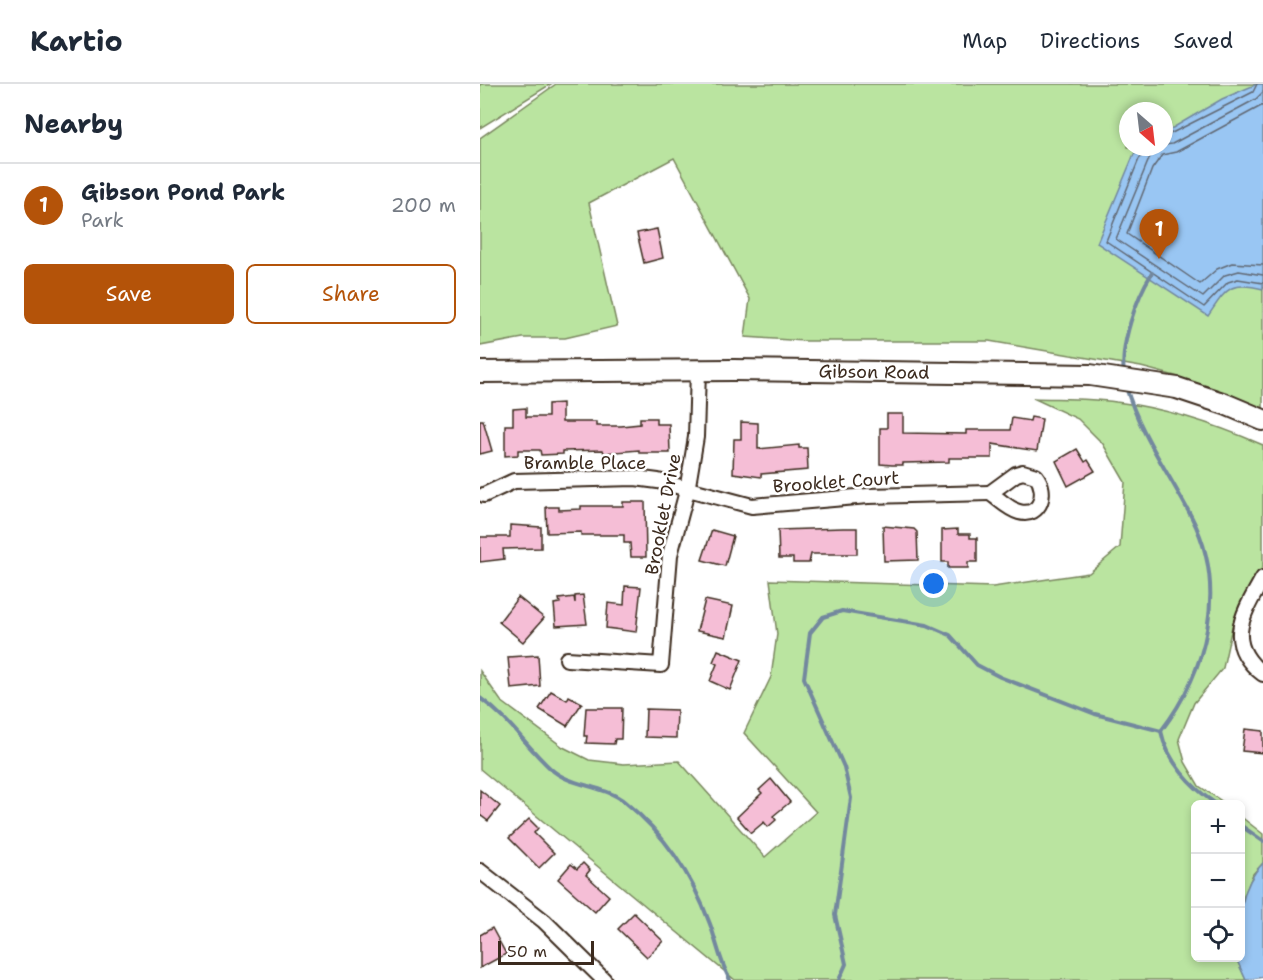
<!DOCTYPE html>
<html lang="en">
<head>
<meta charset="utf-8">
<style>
	body { margin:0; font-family:"Shantell Sans",sans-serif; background:#f6f6f7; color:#1f2937 }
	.controls { position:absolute; right:18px; bottom:18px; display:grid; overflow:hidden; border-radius:9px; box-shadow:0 3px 9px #0003 }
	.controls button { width:54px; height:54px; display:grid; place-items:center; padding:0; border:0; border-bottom:2px solid #e0e1e3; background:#fff; color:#1f2937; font:30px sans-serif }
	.compass { position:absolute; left:639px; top:18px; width:54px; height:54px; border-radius:50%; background:#fff; box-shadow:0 3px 9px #0003; rotate:152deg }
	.scale { position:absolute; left:18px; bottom:15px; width:96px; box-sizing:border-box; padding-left:6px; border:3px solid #3b2a1e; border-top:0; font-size:16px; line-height:21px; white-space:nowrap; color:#3b2a1e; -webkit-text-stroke:4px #fff; paint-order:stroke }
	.you { position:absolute; left:454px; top:500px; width:21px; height:21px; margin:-15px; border:4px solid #fff; border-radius:50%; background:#1a73e8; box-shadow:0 0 0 9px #1a73e833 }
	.badge { display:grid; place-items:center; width:39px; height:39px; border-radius:50%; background:#b45309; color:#fff; font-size:20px; font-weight:700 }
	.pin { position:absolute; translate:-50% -50px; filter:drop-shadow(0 2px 3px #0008) }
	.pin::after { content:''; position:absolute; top:32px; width:21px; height:18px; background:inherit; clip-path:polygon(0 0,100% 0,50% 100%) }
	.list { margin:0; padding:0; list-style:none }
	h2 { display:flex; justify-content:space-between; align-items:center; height:78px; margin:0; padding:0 24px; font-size:26px }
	h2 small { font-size:20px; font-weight:400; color:#747a83 }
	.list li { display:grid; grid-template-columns:39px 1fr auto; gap:18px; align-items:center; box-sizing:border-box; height:84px; padding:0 24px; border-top:2px solid #e0e1e3 }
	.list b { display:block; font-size:22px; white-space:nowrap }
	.list p { margin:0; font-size:20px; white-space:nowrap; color:#747a83 }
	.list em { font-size:20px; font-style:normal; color:#747a83 }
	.actions { display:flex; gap:12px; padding:18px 24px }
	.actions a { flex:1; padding:14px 0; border:2px solid #b45309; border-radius:9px; text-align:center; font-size:21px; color:#b45309 }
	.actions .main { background:#b45309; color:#fff }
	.icon { flex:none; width:33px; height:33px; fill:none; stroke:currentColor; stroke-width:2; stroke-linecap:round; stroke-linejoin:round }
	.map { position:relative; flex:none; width:783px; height:896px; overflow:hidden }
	header { display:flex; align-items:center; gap:36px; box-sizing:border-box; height:84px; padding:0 30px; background:#fff; border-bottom:2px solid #e0e1e3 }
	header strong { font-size:28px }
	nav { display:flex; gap:33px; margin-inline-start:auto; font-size:21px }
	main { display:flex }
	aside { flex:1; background:#fff }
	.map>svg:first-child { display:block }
	.green { fill:#bae4a0; stroke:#7a875f; stroke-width:1.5; fill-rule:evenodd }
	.water { fill:#99c6f3; stroke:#73889e; stroke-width:1.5 }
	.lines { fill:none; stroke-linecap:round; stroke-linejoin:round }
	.shore { stroke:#616873; stroke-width:1.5 }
	.stream { stroke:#73889e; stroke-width:4 }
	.building { fill:#f5bed6; stroke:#3b2a1e; stroke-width:1.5 }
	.street-casing { stroke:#3b2a1e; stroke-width:18 }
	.secondary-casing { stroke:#3b2a1e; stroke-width:24 }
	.street { stroke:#fff; stroke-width:14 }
	.secondary { stroke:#fff; stroke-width:20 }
	.labels { text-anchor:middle; stroke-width:5; stroke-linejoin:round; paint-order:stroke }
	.street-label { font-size:18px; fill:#3b2a1e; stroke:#fff }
</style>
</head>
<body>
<header>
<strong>Kartio</strong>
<nav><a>Map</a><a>Directions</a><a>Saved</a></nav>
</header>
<main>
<aside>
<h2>Nearby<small></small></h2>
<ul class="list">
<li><span class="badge">1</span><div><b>Gibson Pond Park</b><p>Park</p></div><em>200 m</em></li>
</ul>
<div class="actions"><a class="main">Save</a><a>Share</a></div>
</aside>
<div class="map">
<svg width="783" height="896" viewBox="0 0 783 896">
	<rect width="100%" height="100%" fill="#fff"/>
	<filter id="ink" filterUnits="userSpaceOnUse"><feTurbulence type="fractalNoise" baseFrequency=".0167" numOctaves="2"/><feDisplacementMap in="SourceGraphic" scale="12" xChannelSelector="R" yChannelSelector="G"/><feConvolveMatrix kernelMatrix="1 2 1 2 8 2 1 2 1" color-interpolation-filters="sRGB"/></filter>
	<g filter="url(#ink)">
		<g class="green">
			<path d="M0,0h71l-71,44z"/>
			<path d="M76,0h707v329l-84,-36 -38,-10 -152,-26h-184l-60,-4 5,-38 -76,-141 -85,45 28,123 -52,12h-42l-43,8v-208zM648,27h36v36h-36z"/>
			<path d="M553,314c27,1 56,0 83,4 50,6 101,23 147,43v122l-30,55 -10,46 -29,35 -15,36 6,23 14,24 27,18h-30v154h40l10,22h-511l-255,-211v-98l21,30 62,46 26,13 35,4 55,-3 86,96 51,-45 -72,-79 27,-56 6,-43 -7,-54 223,7 96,-14 31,-26 5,-65 -22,-38 -25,-25z"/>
			<path d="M760,732l23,18v29l-10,11 -12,29z"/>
		</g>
		<g class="water">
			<path d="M777,0h6v205c-34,-9 -37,1 -55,27l-111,-73 37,-89 9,-7h21v-14l58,-34z"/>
			<path d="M783,779v114l-17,3 -10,-22h4c0,-36 -3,-68 23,-95z"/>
		</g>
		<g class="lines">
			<g class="shore">
				<path d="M783,21l-87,47 -14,3 -10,14 -25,65 73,50 17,-15 15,-6 31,2"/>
				<path d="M684,53l89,-45 4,-8"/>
				<path d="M684,61l8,-1 84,-45 7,-7"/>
				<path d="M666,63l-1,6 -6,6 -33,82 98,66 24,-25 10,-3 25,4"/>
				<path d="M674,63l-38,92 87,58 22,-22 14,-4 24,4"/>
			</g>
			<g class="stream">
				<path d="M644,290c-4,-29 12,-76 28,-101"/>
				<path d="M646,303c14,47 44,88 66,131 36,70 15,153 -31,213"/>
				<path d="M0,614c31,22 44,46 71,71 18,17 53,16 74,33 41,33 67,73 85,122 7,19 10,38 20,56"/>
				<path d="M681,647c6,30 30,56 55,73"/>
				<path d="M760,741l23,16"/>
				<path d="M359,896l7,-16 -11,-49 16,-117 -7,-31 -40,-89 6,-45 13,-16 19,-6 85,14 23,10 27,30 23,12 95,37 66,17"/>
			</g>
		</g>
		<g class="building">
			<path d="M177,145l6,29 -19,5 -7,-30z"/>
			<path d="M82,319v19h34v4h25l19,-2v-6h16v6h13l1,29h-31v-3l-35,3 -1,-3 -40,1v3l-22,1 -1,-5h-22v5l-13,1v-31h8v-16l13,-1v9h22v-13z"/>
			<path d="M407,330h16v19l63,1v-4h44l2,-12 18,3 1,-4 11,2 -5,32 -45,-7v14h-43v4l-46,1v2h-11l-12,-1v-36h7z"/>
			<path d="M0,336h3l9,31 -12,3z"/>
			<path d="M261,338l17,1v26l41,-4v3h8l1,22 -47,4v3l-28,-4 1,-34h7z"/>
			<path d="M597,365l8,13 3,-2 7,11 -27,15 -12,-25z"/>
			<path d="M143,418h22l1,55h-15l-1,-14h-6v-8h-43v-3l-34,1 -1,-26h13v3l22,-1v-3h42z"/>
			<path d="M30,441l31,2v21l-38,1 1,10 -24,3v-25h30z"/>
			<path d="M403,442l31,3 3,3 1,28 -34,1z"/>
			<path d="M363,444h14v26h-46l-2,9h-16v-5h-14l-1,-28z"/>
			<path d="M478,445v5h12v4h7v24h-9v6h-20v-6h-6v-32z"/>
			<path d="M232,446l21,6 -8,30 -23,-6z"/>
			<path d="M145,502l16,1 -5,45 -30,-4 2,-25 16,2z"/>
			<path d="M103,511l4,29 -31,2 -2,-22 6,-1 -1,-4 15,-2 1,6v-7z"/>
			<path d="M38,513l26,21 -21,24 -24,-20z"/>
			<path d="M225,516l28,6 -7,31 -29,-6z"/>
			<path d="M238,566l24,10 -12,30 -20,-9 7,-17 -4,-2z"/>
			<path d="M58,571l2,31 -29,3 -3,-32z"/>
			<path d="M71,607l16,9 2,-4 13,7 -15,23 -28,-17z"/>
			<path d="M106,624h36l-1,31h-6l-1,5 -28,-1 1,-7h-3z"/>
			<path d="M166,625l31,1 -1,28 -31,-1z"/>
			<path d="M765,645l18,2v22l-21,-2z"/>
			<path d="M291,695l19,23 -17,14 3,4 -8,7 -4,-5 -13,11 -14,-16 25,-24 -3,-3z"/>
			<path d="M0,706l20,16 -12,15 -8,-6z"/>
			<path d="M49,735l9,9 -4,5 20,20 -15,15 -30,-30z"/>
			<path d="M103,779l7,7 -4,5 23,21 -14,16 -37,-33 13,-15 6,5z"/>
			<path d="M154,829l29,28 -16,16 -29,-28z"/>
			<path d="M12,844l14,26 -26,14v-33z"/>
		</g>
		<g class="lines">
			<g class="street-casing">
				<g id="street">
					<path d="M543,388l13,4c12,15 5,42 -17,36 -11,-3 -20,-13 -29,-19l26,-19z"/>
					<path d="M4,411l30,-14 121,-3 23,3 94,25 116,-10 122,-3"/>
					<path d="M783,494c-20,36 -40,65 0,96"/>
					<path d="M87,575l94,6 9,-110 17,-64 9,-54 2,-67"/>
					<path d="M0,787l64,50 60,59"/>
				</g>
			</g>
			<g class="secondary-casing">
				<g id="secondary">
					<path id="s1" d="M0,288l253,-2 357,5 87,13 48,16 38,16"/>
				</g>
			</g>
			<use href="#street" class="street"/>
			<use href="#secondary" class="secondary"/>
		</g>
	</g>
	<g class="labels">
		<g class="street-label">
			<text dy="6" stroke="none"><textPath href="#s1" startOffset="394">Gibson Road</textPath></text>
			<text x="105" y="385">Bramble Place</text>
			<text transform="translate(356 398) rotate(-4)" y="6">Brooklet Court</text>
			<text transform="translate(183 430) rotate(-79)" y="6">Brooklet Drive</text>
		</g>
	</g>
</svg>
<div class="controls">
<button>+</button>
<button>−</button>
<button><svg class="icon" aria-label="locate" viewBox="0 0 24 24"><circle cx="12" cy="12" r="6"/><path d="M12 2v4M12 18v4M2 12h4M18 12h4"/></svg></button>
</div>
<svg class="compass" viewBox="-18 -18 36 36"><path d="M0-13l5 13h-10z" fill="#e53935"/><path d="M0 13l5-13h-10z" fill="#747a83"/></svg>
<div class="scale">50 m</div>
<div class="you"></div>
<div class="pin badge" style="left:679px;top:175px">1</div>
</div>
</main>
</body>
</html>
